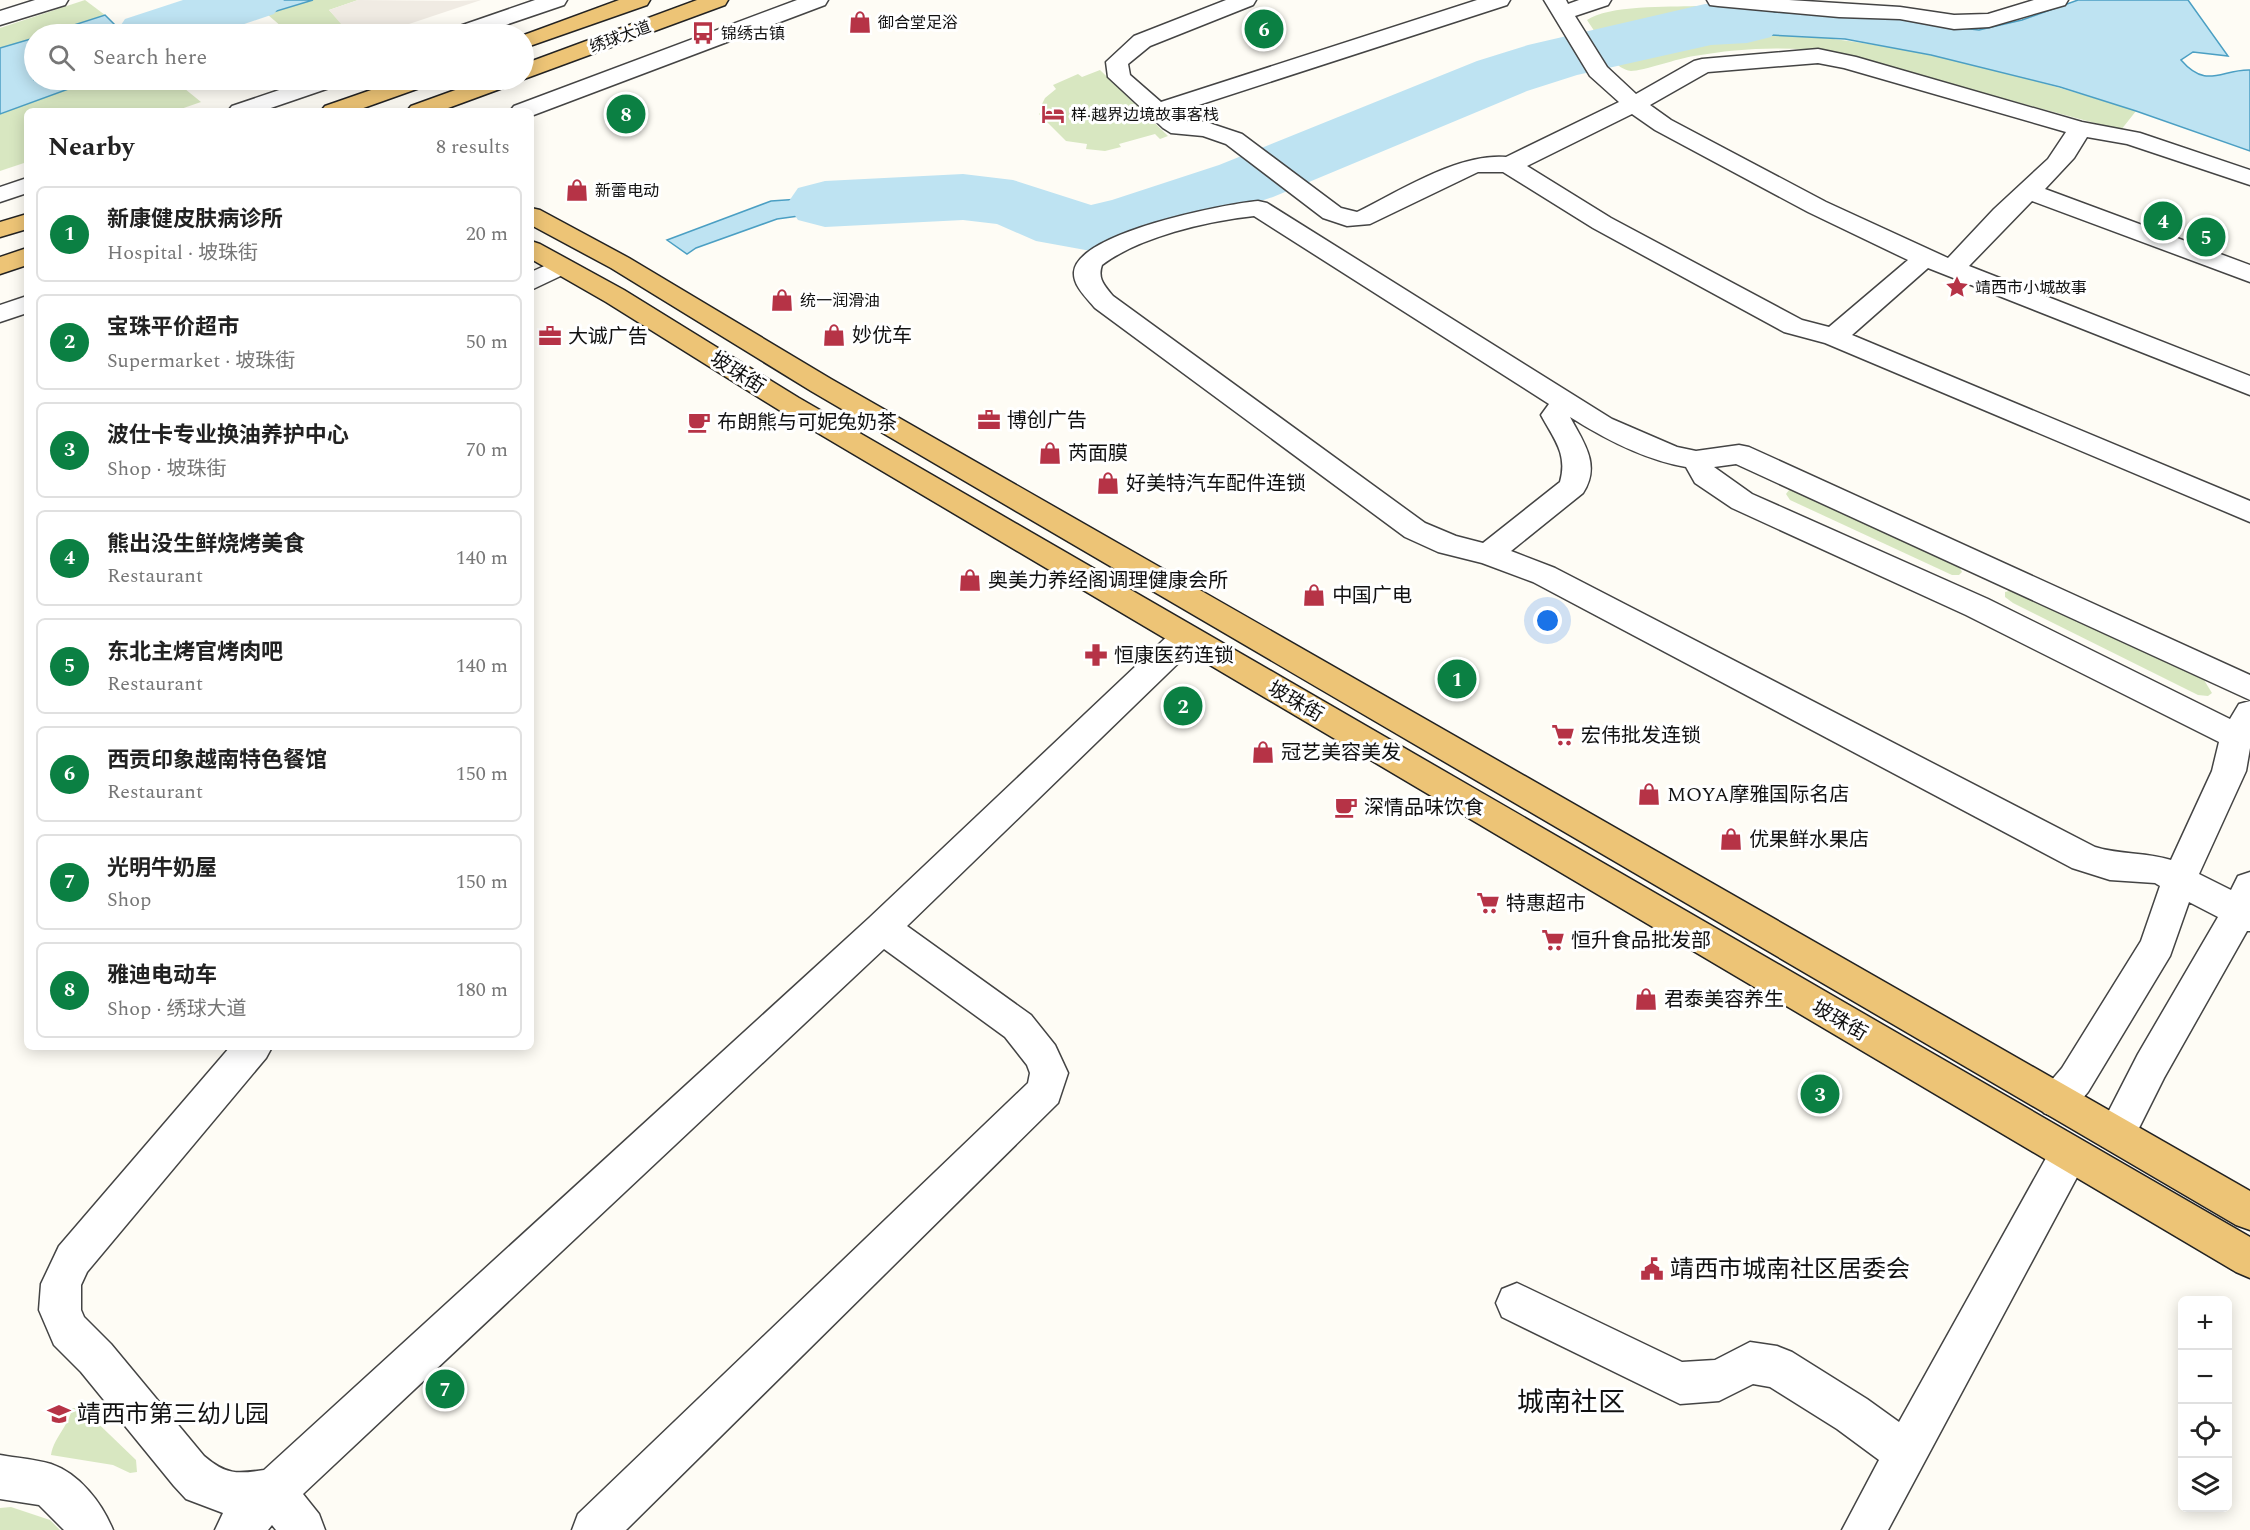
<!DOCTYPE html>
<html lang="en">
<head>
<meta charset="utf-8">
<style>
	body { margin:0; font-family:Spectral,"Noto Sans SC",serif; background:#f6f6f6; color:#222 }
	.controls { position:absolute; right:18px; bottom:18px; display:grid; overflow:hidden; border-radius:9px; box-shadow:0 3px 15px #0003 }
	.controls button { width:54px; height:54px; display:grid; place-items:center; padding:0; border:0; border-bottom:2px solid #e0e0e0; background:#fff; color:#222; font:30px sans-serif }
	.you { position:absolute; left:1548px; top:621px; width:21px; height:21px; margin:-15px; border:4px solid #fff; border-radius:50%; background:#1a73e8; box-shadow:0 0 0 9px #1a73e833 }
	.badge { display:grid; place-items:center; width:39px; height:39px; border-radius:50%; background:#0b8043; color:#fff; font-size:20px; font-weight:700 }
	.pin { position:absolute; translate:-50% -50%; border:3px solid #fff; box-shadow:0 2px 6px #0006 }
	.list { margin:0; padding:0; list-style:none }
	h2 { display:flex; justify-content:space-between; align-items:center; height:78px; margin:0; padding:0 24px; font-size:26px }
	h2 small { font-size:20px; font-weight:400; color:#767676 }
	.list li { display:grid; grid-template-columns:39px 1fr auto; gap:18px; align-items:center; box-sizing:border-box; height:96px; margin:0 12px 12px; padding:0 12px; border:2px solid #e0e0e0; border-radius:9px }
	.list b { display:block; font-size:22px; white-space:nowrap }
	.list p { margin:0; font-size:20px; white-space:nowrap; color:#767676 }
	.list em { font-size:20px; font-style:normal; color:#767676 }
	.icon { flex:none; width:33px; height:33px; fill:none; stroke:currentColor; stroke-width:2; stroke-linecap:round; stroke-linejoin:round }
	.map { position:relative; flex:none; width:2250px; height:1530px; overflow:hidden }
	.search { position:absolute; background:#fff; box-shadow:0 3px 15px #0003; left:24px; top:24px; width:510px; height:66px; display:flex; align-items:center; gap:15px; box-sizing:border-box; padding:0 21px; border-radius:33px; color:#767676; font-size:22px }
	.panel { position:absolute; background:#fff; box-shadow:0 3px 15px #0003; left:24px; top:108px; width:510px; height:942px; border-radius:9px }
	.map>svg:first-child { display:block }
	.green { fill:#d8e7c1 }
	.plaza { fill:#f0ebe3 }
	.water { fill:#bee3f2; stroke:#4b9fc3; stroke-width:1.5 }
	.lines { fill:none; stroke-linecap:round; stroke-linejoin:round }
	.river { fill:#bee3f2; fill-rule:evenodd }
	.minor-casing { stroke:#444; stroke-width:3 }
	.major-casing { stroke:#222; stroke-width:3 }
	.minor { fill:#fff; fill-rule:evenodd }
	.major { fill:#edc476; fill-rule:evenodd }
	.labels { text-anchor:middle; stroke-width:6; stroke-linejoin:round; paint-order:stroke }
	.far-poi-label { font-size:16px; fill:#111; stroke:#fff; text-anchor:start }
	.far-street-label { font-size:16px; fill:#111; stroke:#fff }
	.poi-label { font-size:20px; fill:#111; stroke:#fff; text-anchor:start }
	.street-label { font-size:20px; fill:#111; stroke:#fff }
	.near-poi-label { font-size:24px; fill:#111; stroke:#fff; text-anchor:start }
	.near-quarter-label { font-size:27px; fill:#111; stroke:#fff }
</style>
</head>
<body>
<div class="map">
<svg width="2250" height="1530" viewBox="0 0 2250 1530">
	<rect width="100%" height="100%" fill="#fefcf5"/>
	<g class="green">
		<path d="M85,0l20,15 -59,19h-12v4l-34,10v-20z"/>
		<path d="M313,0h45l-29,10 13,14 -29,10h-23l-23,-20z"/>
		<path d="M1696,6l81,5c-60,0 -119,10 -178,27l-12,-18c21,-15 82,-13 109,-14z"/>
		<path d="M1733,33c139,0 272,37 403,78l-15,19 -284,-76c-46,-9 -96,-6 -143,2 -15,2 -51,15 -63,15 -8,-1 -14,-6 -19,-12l-1,-6z"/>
		<path d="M1100,70l68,66 -8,3 -5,-5 -36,10 2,3 -16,4 -19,-2 1,-5 -21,-3 -27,-27 8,-7 -5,-3 3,-6 11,-9 -3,-4 25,-11 4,3z"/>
		<path d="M93,80h81l27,22 -26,9h-148v51l-27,9v-57z"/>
		<path d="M1789,490l8,1 162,75 3,6 -3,3h-7l-162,-75 -4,-6z"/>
		<path d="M2013,590l191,90 8,13 -4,3 -10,-1 -185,-92 -8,-6v-5z"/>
		<path d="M72,1408h10l54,52 1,12 -7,1 -17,-8 -62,-10c3,-18 18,-29 21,-47z"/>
		<path d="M11,1507l39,13 10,10h-60v-22z"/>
	</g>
	<path class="plaza" d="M358,0l100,1 23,-1 -102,34h-66l28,-10 -12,-14z"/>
	<g class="water">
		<path d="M252,0h61l-46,14z"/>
		<path d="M2078,0h110l40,56 -35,-4 -12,8c26,30 40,9 69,10v81l-114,-40 -76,-24 -129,-32 -86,-16 -112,-6 -122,20 -12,-15 88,-20 57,-7 145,5 54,10 36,4 43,-10z"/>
		<path d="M105,15l19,19h-78z"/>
		<path d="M34,38v42h59l-93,34v-66z"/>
		<path d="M1568,45l10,16 -133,44 -133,61 -25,-15 111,-47z"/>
		<path d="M1239,168l30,19c-52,21 -105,41 -160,48l-16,-18 77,-22z"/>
		<path d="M973,187l-8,19 -130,5 -58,8 -81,29 -9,6 -20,-14 104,-39z"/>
	</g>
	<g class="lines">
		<g class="river">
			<path d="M183,0h101l-10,14 -59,20h-100l10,-15z"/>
			<path d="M1747,3l24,6 10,14 -10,14 -24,6 -36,2 -134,30 -50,16 -254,106 -116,39 -66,15 -55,-10 -39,-17 -34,-4 -138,7 -27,-7 -11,-16 11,-16 27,-7 138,-7 50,6 78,25 21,-5 107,-35 258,-104 51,-16 177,-41z"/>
		</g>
		<g class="minor-casing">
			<g id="minor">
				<path d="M35,0h33l-3,5 -65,20v-14z"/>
				<path d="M535,0h32l-3,5 -85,29h-31l3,-5z"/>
				<path d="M797,0h31l-3,5 -294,111v-5h-21l4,-5z"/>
				<path d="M1226,0h30l-3,5 -103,41 -22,18 2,11 31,27 316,-102h33l-3,5 -333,108 10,8 22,1 36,12 99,74 16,4c43,-21 101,-59 149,-55l113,-55 -29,-26 -46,-76h22l2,4 11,-4h32l-3,5 -33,11 32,51 29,27 58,-33 8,-2 116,-10 38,8 226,65 58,11 110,37v15l-123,-41 -40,-7 -13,21 -29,31 205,76v17l-218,-81 -63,65 281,110v19l-322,-127 -76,67 398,166v21l-425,-179 -41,-11 -191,-104 -90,-56h-25l-108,52 -23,2 -24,-8 -97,-74 -23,-8 -32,-3 -8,-5 -55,-51 -2,-15 28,-26zM1818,63l26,5 222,64 -18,27 -54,50 -46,49 -122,-56 -155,-82 -21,-15 58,-33zM1632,114l23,16 153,82 100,48 -79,67 -27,-7 -191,-102 -84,-52z"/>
				<path d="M1707,0h82l111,7 54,8 34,-1 46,-14h34l-3,5 -76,22 -35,2 -54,-10 -61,-2 -121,-11 -8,-1z"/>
				<path d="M309,80h32l-3,5 -76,26h-34l4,-5z"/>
				<path d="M27,178v15l-27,9v-15z"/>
				<path d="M1258,201l9,2 345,216 65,28 19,4 43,-6 10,2 501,228v25l-514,-236 -22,3 38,27 236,105 242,120 9,-15 11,-3v47l-4,23 -47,103 32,16 7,-14 12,-4v59h-3l-83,147 -34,68 -14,5 -14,-5 -5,-12 41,-80 80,-137 -29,-15 -19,54 -82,136 -18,21 -13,5 -13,-5 -6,-12 6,-12 18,-21 79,-127 19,-55 -5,-3 -45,-3 -38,-12 -539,-286 -51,-19 -44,-11 -33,-15 -310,-229c-8,-10 -22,-22 -21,-36 3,-39 150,-68 184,-71zM1254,216l295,188 -8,11c13,24 27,39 19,67l-77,61 -27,-7 -31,-13 -312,-227c-8,-10 -16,-17 -11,-31 37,-28 105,-44 152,-49zM1570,417c35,22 75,43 116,50l9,16 37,25 234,107 253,127 -7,29 -41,89c-25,-8 -51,-5 -76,-13l-540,-279 -44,-17 72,-58c18,-28 1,-50 -13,-76z"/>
				<path d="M560,259l9,3 4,5 -4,5 -38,18v-18z"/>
				<path d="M27,296v17l-27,9v-17z"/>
				<path d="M1186,626l11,3 5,8 -5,8 -290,281 124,89 24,30 13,28 -10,30 -432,427h-54l6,-16 450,-431 2,-10 -3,-8 -22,-28 -121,-88 -581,545 16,20 6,16h-49l-4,-5 -4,5h-53l8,-17 -37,-14 -12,-13 -93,-114 -27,-27 -15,-35 2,-26 18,-38 171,-199h42l-6,11 -179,214 -6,13v25l3,7 27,27 93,112c22,19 33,18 60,14l605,-552 306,-289z"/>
				<path d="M2069,1136l14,6 5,12 -5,12 -195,364h-46l37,-70 -42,-31 -67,-42 -17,-3 -34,17 -39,3 -178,-87 -6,-14 6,-14 15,-6 165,79 33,-2 35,-18 27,4 15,6 75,47 32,23 156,-280z"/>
				<path d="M0,1455c16,3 35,4 51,9 29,10 51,39 62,66h-49l-25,-25 -39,-6z"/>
			</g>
		</g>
		<g class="major-casing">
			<g id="major">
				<path d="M619,0h31l-3,5 -123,43v-13z"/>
				<path d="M697,0h31l-3,5 -201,74v-15z"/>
				<path d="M400,80h31l-3,5 -73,26h-34l4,-5z"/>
				<path d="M483,80h31l-3,5 -71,26h-33l4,-5z"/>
				<path d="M531,208l9,2 89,48 202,121 1419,812v39l-14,-5 -1425,-834 -200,-123 -80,-43z"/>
				<path d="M27,214v15l-27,8v-15z"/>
				<path d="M531,241l9,3 84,46 175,108 1451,839v41l-14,-6 -1457,-862 -173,-108 -75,-43z"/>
				<path d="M27,248v17l-27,9v-17z"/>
			</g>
		</g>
		<use href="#minor" class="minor"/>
		<use href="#major" class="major"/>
	</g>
	<defs>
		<g id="shop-bare" transform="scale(1.8)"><path d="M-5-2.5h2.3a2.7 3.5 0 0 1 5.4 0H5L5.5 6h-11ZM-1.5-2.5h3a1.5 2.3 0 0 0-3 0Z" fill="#b63346" stroke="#fff" stroke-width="2.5" paint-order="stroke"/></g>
		<g id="bus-bare" transform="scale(1.8)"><path d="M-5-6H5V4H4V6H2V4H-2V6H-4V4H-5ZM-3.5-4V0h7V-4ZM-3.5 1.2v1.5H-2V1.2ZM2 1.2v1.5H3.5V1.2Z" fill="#b63346" stroke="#fff" stroke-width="2.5" paint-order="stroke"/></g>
		<g id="hotel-bare" transform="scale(1.8)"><path d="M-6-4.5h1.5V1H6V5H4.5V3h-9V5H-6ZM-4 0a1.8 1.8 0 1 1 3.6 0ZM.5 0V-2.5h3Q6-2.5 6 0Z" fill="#b63346" stroke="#fff" stroke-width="2.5" paint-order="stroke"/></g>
		<g id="sight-bare" transform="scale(1.8)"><path d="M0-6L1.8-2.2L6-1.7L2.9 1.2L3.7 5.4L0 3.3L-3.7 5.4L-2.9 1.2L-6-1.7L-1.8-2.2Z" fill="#b63346" stroke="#fff" stroke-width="2.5" paint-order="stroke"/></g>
		<g id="office-bare" transform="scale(1.8)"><path d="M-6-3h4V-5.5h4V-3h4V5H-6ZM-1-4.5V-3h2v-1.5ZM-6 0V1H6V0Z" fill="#b63346" stroke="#fff" stroke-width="2.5" paint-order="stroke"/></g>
		<g id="cafe-bare" transform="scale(1.8)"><path d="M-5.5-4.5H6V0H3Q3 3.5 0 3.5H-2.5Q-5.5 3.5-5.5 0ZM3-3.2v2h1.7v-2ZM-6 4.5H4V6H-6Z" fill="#b63346" stroke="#fff" stroke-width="2.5" paint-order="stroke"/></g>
		<g id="pharmacy-bare" transform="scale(1.8)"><path d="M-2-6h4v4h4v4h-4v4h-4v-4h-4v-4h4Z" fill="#b63346" stroke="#fff" stroke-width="2.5" paint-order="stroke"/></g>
		<g id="supermarket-bare" transform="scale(1.8)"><path d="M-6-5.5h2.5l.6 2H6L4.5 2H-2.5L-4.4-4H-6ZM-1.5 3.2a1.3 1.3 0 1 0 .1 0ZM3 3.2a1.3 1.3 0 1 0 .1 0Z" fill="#b63346" stroke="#fff" stroke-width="2.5" paint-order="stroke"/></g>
		<g id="civic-bare" transform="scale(1.8)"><path d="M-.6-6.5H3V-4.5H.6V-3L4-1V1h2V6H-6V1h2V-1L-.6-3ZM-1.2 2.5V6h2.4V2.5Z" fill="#b63346" stroke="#fff" stroke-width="2.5" paint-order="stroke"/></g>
		<g id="school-bare" transform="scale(1.8)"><path d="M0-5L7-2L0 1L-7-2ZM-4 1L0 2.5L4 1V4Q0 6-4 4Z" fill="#b63346" stroke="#fff" stroke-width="2.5" paint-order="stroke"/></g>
	</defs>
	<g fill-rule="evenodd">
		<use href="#shop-bare" x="860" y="22"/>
		<use href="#bus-bare" x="703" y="33"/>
		<use href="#hotel-bare" x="1053" y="114"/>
		<use href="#shop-bare" x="577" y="190"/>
		<use href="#sight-bare" x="1957" y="287"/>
		<use href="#shop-bare" x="782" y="300"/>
		<use href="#shop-bare" x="834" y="335"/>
		<use href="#office-bare" x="550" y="336"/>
		<use href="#office-bare" x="989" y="420"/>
		<use href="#cafe-bare" x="699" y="422"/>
		<use href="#shop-bare" x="1050" y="453"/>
		<use href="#shop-bare" x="1108" y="483"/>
		<use href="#shop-bare" x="970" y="580"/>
		<use href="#shop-bare" x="1314" y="595"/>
		<use href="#pharmacy-bare" x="1096" y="655"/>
		<use href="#supermarket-bare" x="1563" y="735"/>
		<use href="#shop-bare" x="1263" y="752"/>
		<use href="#shop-bare" x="1649" y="794"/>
		<use href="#cafe-bare" x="1346" y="807"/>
		<use href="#shop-bare" x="1731" y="839"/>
		<use href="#supermarket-bare" x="1488" y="903"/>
		<use href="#supermarket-bare" x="1553" y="940"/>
		<use href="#shop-bare" x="1646" y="999"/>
		<use href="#civic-bare" x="1652" y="1269"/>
		<use href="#school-bare" x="59" y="1414"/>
	</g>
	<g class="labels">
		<g class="far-poi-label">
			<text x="878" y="28">御合堂足浴</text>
			<text x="721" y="39">锦绣古镇</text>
			<text x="1071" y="120">样·越界边境故事客栈</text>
			<text x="595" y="196">新蕾电动</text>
			<text x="1975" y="293">靖西市小城故事</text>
			<text x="800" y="306">统一润滑油</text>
		</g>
		<g class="far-street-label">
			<text transform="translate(620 36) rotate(-20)" y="6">绣球大道</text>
		</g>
		<g class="poi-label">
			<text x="852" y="342">妙优车</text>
			<text x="568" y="343">大诚广告</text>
			<text x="1007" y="427">博创广告</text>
			<text x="717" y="429">布朗熊与可妮兔奶茶</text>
			<text x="1068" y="460">芮面膜</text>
			<text x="1126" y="490">好美特汽车配件连锁</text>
			<text x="988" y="587">奥美力养经阁调理健康会所</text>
			<text x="1332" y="602">中国广电</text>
			<text x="1114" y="662">恒康医药连锁</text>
			<text x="1581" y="742">宏伟批发连锁</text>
			<text x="1281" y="759">冠艺美容美发</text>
			<text x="1667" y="801">MOYA摩雅国际名店</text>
			<text x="1364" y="814">深情品味饮食</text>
			<text x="1749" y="846">优果鲜水果店</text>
			<text x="1506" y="910">特惠超市</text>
			<text x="1571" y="947">恒升食品批发部</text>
			<text x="1664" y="1006">君泰美容养生</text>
		</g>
		<g class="street-label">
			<text transform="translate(738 372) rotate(32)" y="7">坡珠街</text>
			<text transform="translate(1296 701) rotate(30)" y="7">坡珠街</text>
			<text transform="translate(1840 1020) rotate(30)" y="7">坡珠街</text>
		</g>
		<g class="near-poi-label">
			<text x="1670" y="1277">靖西市城南社区居委会</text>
			<text x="77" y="1422">靖西市第三幼儿园</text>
		</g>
		<g class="near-quarter-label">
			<text x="1571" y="1411">城南社区</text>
		</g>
	</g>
</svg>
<div class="controls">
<button>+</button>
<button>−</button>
<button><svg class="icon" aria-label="locate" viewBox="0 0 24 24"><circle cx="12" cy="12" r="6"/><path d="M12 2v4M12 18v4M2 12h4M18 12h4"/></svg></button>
<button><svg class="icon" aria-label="layers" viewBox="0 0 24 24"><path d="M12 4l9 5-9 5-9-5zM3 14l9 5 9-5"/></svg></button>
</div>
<div class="you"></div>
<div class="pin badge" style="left:1457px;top:679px">1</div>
<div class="pin badge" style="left:1183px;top:706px">2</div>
<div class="pin badge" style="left:1820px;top:1094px">3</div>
<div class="pin badge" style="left:2163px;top:221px">4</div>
<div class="pin badge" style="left:2206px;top:237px">5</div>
<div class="pin badge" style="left:1264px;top:29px">6</div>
<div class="pin badge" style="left:445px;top:1389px">7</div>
<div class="pin badge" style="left:626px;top:114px">8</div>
<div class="search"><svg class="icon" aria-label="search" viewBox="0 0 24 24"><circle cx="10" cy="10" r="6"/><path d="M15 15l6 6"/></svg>Search here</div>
<section class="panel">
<h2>Nearby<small>8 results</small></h2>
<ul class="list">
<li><span class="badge">1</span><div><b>新康健皮肤病诊所</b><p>Hospital · 坡珠街</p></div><em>20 m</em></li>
<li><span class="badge">2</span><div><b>宝珠平价超市</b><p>Supermarket · 坡珠街</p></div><em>50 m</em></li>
<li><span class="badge">3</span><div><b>波仕卡专业换油养护中心</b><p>Shop · 坡珠街</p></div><em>70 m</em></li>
<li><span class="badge">4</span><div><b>熊出没生鲜烧烤美食</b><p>Restaurant</p></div><em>140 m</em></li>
<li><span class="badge">5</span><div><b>东北主烤官烤肉吧</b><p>Restaurant</p></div><em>140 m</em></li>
<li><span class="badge">6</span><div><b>西贡印象越南特色餐馆</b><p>Restaurant</p></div><em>150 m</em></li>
<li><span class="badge">7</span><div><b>光明牛奶屋</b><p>Shop</p></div><em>150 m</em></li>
<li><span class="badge">8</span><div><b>雅迪电动车</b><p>Shop · 绣球大道</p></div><em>180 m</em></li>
</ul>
</section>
</div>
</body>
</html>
